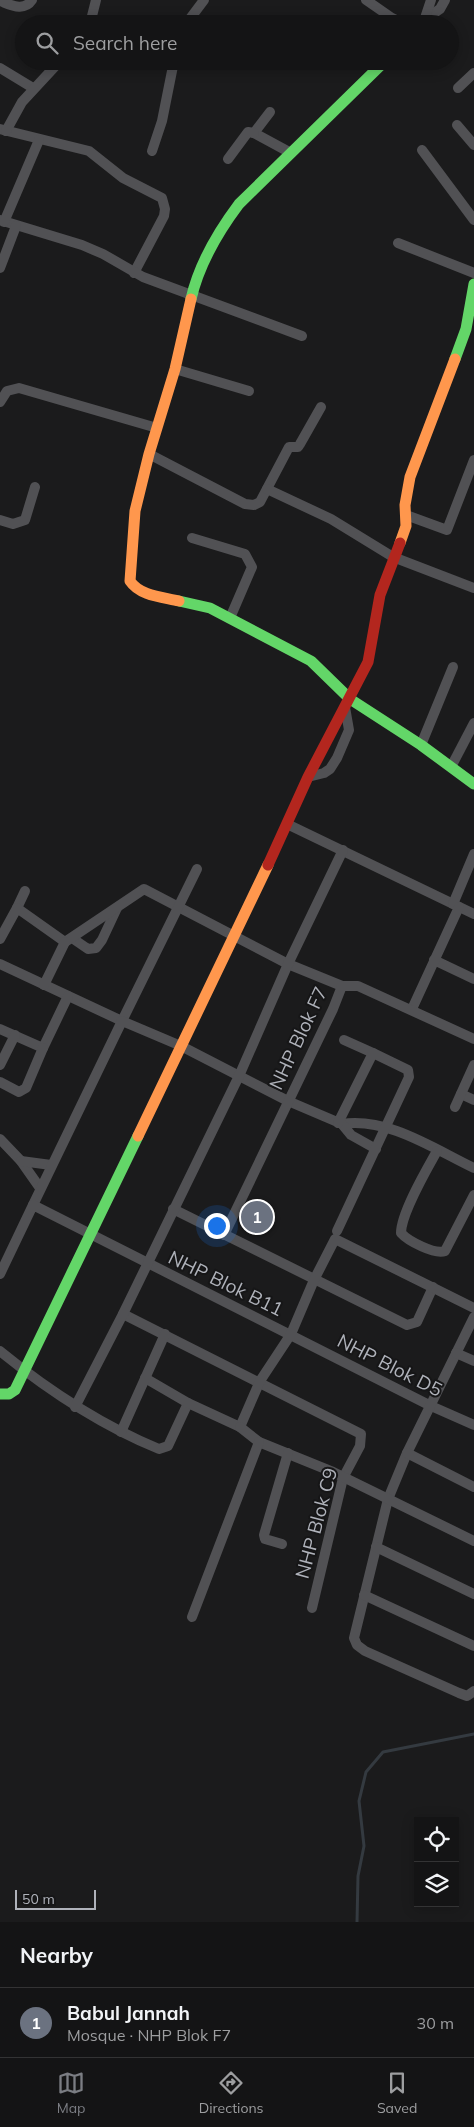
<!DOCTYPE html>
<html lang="en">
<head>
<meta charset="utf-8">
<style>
	body { margin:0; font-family:Mulish,sans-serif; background:#1d1d1e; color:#f1f3f6 }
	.controls { position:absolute; right:15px; bottom:15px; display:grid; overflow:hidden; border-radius:0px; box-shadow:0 2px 12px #0003 }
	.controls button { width:45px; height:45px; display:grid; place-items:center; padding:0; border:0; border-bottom:1px solid #333334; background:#141415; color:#f1f3f6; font:25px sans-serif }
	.scale { position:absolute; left:15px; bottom:12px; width:81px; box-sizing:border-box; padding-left:5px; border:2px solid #afb2ba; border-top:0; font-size:14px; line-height:18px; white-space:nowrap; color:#afb2ba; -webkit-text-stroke:4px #161617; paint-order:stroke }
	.you { position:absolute; left:216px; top:1225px; width:18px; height:18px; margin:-12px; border:4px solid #fff; border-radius:50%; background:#1a73e8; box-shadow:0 0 0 8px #1a73e833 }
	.badge { display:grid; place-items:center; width:32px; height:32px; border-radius:50%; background:#7b7d83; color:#fff; font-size:16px; font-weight:700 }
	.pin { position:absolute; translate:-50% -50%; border:2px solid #fff; box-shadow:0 1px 5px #0006 }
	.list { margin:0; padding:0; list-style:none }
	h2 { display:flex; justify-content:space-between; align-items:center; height:65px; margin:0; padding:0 20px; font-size:21px }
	h2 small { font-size:16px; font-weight:400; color:#9d9ea0 }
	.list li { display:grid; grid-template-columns:32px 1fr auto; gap:15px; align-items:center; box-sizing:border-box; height:70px; padding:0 20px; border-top:1px solid #333334 }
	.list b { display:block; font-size:19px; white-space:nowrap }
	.list p { margin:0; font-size:16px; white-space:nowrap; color:#9d9ea0 }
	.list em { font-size:16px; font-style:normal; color:#9d9ea0 }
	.icon { flex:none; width:28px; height:28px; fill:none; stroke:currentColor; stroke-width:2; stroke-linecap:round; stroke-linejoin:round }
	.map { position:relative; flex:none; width:474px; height:1922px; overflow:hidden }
	.search { position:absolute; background:#141415; box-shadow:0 2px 12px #0003; left:15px; right:15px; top:15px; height:55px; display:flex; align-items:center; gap:12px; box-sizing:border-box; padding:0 18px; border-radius:28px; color:#9d9ea0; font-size:19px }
	.sheet { height:135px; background:#141415 }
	nav { display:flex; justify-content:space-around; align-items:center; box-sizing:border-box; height:70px; border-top:1px solid #333334; background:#141415; font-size:14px; color:#9d9ea0 }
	nav a { display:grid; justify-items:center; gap:2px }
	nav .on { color:#7b7d83 }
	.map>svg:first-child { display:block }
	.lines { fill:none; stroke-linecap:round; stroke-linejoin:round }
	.stream { stroke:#343a40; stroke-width:3 }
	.street { stroke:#515154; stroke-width:10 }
	.fast { stroke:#63d668; stroke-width:11 }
	.slow { stroke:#ff974d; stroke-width:11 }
	.jam { stroke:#b3261e; stroke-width:11 }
	.labels { text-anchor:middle; stroke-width:4; stroke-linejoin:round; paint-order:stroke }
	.street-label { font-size:19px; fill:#afb2ba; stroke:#161617 }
</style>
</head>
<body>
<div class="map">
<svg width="474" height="1922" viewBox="0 0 474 1922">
	<rect width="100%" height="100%" fill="#1b1b1c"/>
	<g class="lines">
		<path class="stream" d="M357,1922l1,-46 6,-30 -5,-45 7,-29 17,-20 91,-18"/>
		<g class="street">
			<path d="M366,0l26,18 12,6"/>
			<path d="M0,1c11,4 24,11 32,-1"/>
			<path d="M425,19l15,-10 5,-9"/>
			<path d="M424,21l7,-21"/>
			<path d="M90,24l6,-24"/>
			<path d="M186,24l18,-24"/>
			<path d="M0,68l33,20"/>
			<path d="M458,88l16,-15"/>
			<path d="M270,112l-16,21 37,20"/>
			<path d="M457,125l17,20"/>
			<path d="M0,129l89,22 34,27 39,20 3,11 -1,7 -30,57"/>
			<path d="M6,131l16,-29 38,-41"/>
			<path d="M422,150l52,70"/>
			<path d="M152,151l10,-30 12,-60"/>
			<path d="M228,159l20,-27 6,1"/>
			<path d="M0,220l82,25 21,9 40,23 159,59"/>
			<path d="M4,222l35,-82"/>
			<path d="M398,243l76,30"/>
			<path d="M0,268l16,-42"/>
			<path d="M175,369l74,22"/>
			<path d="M0,402l7,-11 12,-3 138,40"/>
			<path d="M149,454l96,50 9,1 6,-3 29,-55h9l2,-3 21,-37"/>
			<path d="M267,489l64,30 62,38 81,31"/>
			<path d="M406,515l41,15 27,-70"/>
			<path d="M0,520l13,4 12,-4 10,-33"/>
			<path d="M192,538l53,16 7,13 -22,51"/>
			<path d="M421,745l32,-78"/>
			<path d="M451,767l23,-44"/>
			<path d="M308,777l16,-4 6,-4 7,-11 12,-28 -4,-23"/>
			<path d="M287,824l187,90"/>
			<path d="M453,904l21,-50"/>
			<path d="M17,908l8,-17"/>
			<path d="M72,938l16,11 8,-1 6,-8 15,-32"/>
			<path d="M0,939l17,-31 48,34 79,-53 144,75 54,22"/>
			<path d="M434,960l40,19"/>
			<path d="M0,964l122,57 75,-152"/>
			<path d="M44,985l21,-43"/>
			<path d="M412,1009l47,-102"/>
			<path d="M0,1029l43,19 25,-52"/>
			<path d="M344,1040l29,13"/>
			<path d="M0,1065l15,-30"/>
			<path d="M0,1082l19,10 7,-4 17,-40"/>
			<path d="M461,1094l13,6"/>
			<path d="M455,1107l19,-42"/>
			<path d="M342,1124c46,-7 92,25 132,44"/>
			<path d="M0,1139l21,22 19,27"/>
			<path d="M437,1151c-10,18 -36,62 -36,82 7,8 34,22 44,18l29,-56"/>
			<path d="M21,1161l30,4"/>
			<path d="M33,1205l89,-184 59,25 107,55 54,23 9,11 25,14"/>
			<path d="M173,1209l234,116 10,-3 16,-35"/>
			<path d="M337,1231l72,-154 -1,-7 -35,-17 -35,70"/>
			<path d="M224,1235l109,-226 9,-23h16l116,53"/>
			<path d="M0,1274l33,-69 398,201 43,19"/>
			<path d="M123,1314l238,120 -1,12 -17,32 -31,130"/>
			<path d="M474,1317l-67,136 -19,46 -34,139 3,7 8,6 94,42 8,3 7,-5"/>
			<path d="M0,1351c49,40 101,74 159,98l9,-3 20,-43"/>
			<path d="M456,1353l18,8"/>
			<path d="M145,1378l43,25 52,24 20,-46 31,-47 23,-54 21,-41 139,69"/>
			<path d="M75,1407l48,-93 116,-238 49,-112 55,-114"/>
			<path d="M240,1427l19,15 74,30 141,69"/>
			<path d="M121,1432l44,-98"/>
			<path d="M407,1453l67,34"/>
			<path d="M282,1544l-17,-5 -1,-4 24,-82"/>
			<path d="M376,1547l98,47"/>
			<path d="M364,1595l110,51"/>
			<path d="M192,1617l67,-175"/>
		</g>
		<g class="fast">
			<path d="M191,299c8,-35 27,-67 48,-95l146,-143"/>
			<path d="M455,359l11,-30 8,-45"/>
			<path d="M179,601l31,7 101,53 39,38 71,46 53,39"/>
			<path d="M0,1394h9l6,-4 123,-254"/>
		</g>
		<g class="slow">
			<path d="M400,543l6,-17 -1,-21 5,-28 45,-118"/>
			<path d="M179,601c-17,-4 -39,-5 -49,-20l5,-70 14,-57 26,-85 16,-70"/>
			<path d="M138,1136l130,-271"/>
		</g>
		<path class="jam" d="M268,865l40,-88 60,-115 12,-67 20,-52"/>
	</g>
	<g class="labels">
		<g class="street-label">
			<text transform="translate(298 1038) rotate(-65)" y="7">NHP Blok F7</text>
			<text transform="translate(226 1283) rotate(26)" y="7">NHP Blok B11</text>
			<text transform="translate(390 1365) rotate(27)" y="7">NHP Blok D5</text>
			<text transform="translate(316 1523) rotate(-75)" y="7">NHP Blok C9</text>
		</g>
	</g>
</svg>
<div class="controls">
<button><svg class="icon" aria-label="locate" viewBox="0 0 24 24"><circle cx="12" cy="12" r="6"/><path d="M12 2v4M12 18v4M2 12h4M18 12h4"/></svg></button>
<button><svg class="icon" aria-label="layers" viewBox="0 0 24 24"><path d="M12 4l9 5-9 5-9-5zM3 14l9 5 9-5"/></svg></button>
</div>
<div class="scale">50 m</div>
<div class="you"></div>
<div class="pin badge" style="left:257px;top:1217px;background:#6b7280">1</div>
<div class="search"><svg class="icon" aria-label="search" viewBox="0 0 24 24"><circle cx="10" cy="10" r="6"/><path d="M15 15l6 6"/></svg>Search here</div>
</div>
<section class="sheet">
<h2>Nearby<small></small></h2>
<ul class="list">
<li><span class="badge" style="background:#6b7280">1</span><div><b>Babul Jannah</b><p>Mosque · NHP Blok F7</p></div><em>30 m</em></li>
</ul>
</section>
<nav>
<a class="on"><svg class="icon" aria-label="map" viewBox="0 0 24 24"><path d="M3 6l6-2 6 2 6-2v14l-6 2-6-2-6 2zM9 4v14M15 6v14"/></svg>Map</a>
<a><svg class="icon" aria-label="directions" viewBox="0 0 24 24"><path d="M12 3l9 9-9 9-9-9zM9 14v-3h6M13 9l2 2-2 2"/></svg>Directions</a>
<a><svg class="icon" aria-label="saved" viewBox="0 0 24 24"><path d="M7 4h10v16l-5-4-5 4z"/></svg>Saved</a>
</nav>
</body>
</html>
